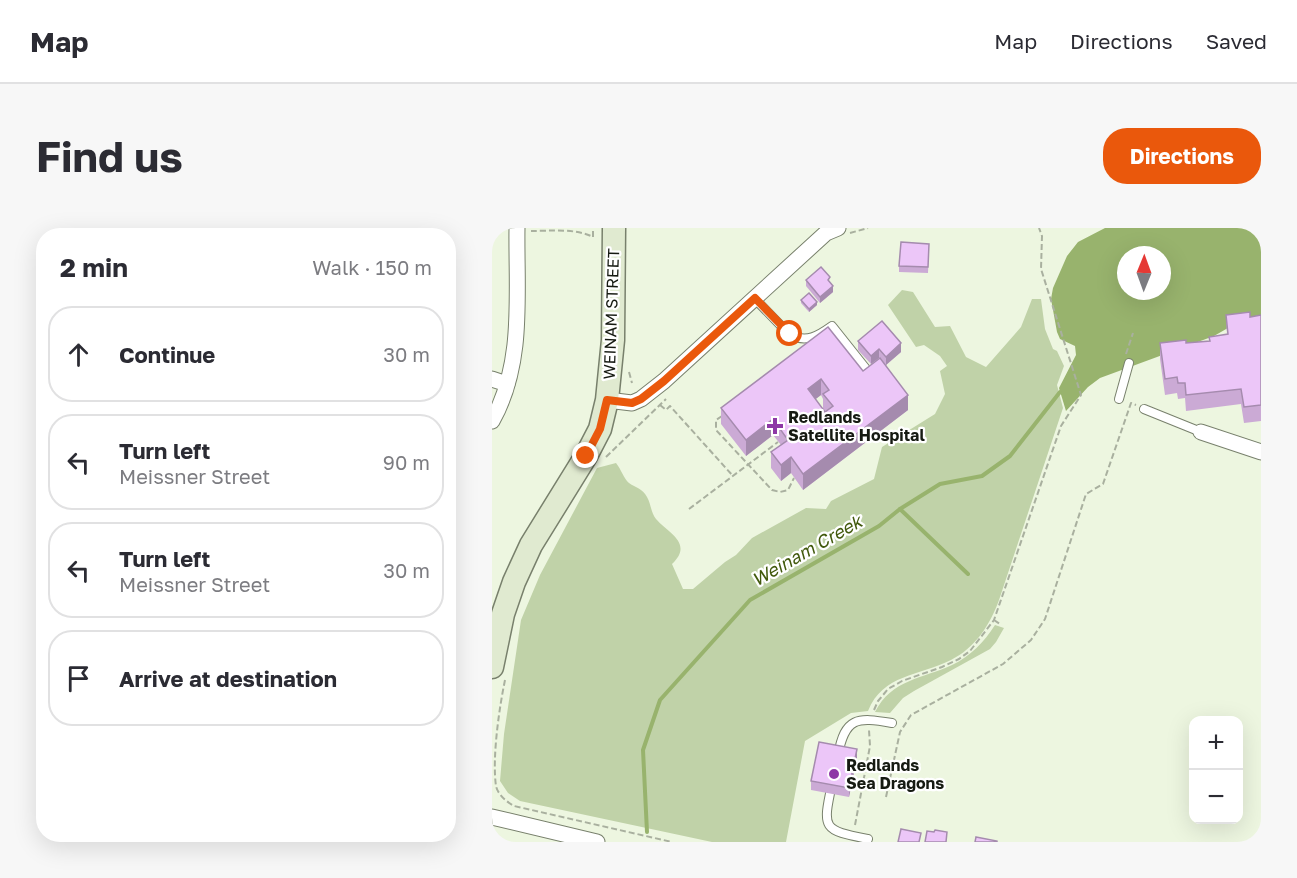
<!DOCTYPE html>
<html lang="en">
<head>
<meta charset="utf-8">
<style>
	body { margin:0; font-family:"Golos Text",sans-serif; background:#f7f7f7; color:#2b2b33 }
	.controls { position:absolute; right:18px; bottom:18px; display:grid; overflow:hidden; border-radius:12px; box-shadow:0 6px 24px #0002 }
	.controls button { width:54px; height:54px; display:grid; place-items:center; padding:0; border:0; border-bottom:2px solid #e1e1e2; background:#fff; color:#2b2b33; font:30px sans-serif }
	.compass { position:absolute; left:625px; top:18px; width:54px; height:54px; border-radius:50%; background:#fff; box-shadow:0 6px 24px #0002; rotate:1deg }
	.stop { position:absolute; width:18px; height:18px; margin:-14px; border:4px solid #ea580c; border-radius:50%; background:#fff }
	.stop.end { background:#ea580c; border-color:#fff; box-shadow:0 2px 6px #0008 }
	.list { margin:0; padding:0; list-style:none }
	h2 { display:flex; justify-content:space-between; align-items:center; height:78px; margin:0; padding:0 24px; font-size:26px }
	h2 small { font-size:20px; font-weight:400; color:#7c7c81 }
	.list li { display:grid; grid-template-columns:39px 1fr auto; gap:18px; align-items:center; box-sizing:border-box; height:96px; margin:0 12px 12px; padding:0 12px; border:2px solid #e1e1e2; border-radius:24px }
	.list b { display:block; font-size:22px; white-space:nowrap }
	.list p { margin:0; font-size:20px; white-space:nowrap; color:#7c7c81 }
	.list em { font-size:20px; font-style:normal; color:#7c7c81 }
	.icon { flex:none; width:33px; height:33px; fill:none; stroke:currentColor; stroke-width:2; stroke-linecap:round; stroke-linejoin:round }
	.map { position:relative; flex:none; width:769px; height:614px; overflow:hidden; border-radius:24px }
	header { display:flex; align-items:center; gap:36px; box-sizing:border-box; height:84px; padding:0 30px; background:#fff; border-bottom:2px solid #e1e1e2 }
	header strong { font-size:28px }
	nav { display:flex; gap:33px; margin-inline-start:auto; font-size:21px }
	.intro { display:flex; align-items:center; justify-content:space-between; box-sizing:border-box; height:144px; padding:0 36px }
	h1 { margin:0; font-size:42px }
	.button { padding:15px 27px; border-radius:24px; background:#ea580c; color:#fff; font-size:21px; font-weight:700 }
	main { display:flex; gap:36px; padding:0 36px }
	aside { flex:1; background:#fff; border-radius:24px; box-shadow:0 6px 24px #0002 }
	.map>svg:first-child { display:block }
	.green { fill:#c0d2a8 }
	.water { fill:#98b36d; fill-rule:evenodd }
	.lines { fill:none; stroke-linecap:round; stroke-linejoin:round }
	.stream { stroke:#98b36d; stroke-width:4 }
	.lane-casing { stroke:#78806c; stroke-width:10 }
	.street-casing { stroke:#78806c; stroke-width:17 }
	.secondary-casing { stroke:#78806c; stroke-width:25 }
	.path { stroke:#a9b09f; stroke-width:2; stroke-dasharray:6 3; stroke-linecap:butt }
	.lane { stroke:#fff; stroke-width:8 }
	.street { stroke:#fff; stroke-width:15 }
	.secondary { stroke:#e0ead0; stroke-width:22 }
	.wall { fill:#cbaad5; fill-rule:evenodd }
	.shaded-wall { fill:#a58bae }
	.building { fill:#ecc6f8; stroke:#a58bae; stroke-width:1.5; fill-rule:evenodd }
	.route { stroke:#ea580c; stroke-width:8 }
	.poi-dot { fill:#8e38a6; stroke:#fff; stroke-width:2 }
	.labels { text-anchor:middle; stroke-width:4.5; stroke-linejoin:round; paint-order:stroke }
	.street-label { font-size:16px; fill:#161a12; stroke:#fff }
	.poi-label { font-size:16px; font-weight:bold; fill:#161a12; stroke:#fff; text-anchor:start }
	.water-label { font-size:18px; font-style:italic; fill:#425a0d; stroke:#fff }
</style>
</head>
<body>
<header>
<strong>Map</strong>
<nav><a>Map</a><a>Directions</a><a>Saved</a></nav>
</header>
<div class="intro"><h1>Find us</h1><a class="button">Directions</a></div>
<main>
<aside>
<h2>2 min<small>Walk · 150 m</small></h2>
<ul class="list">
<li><svg class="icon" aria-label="ahead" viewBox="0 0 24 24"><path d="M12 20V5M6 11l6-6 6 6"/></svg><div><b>Continue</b></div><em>30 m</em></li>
<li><svg class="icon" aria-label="left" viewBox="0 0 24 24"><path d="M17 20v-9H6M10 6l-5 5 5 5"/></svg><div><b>Turn left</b><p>Meissner Street</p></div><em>90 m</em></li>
<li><svg class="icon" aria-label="left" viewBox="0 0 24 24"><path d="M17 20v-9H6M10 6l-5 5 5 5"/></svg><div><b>Turn left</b><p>Meissner Street</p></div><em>30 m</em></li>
<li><svg class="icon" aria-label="arrive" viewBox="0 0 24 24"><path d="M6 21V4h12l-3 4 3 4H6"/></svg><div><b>Arrive at destination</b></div></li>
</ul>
</aside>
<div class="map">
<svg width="769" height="614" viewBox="0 0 769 614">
	<rect width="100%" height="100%" fill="#edf6e0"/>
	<g class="green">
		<path d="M410,62l11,2 22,35 15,-1 16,31 20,10 35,-40 11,-28h9l4,30 8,20 4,2 7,15 -7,19 6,23 -64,192c-9,25 -24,48 -48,60 -32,16 -68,14 -83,51l-17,2 -46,28 -19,101h-74l-192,-41 -12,-8 -8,-12 4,-47 17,-114 19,-45 57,-107 19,-5c5,6 8,16 13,20 7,5 13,5 18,14 4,7 4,16 9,22 12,14 38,24 16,45l11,25h10l32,-27 11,-7 16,-17 54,-30 20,1 5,-8 43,-22 8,-32 53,-33 10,-20 -5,-23 7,-5 -7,-10 -16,-11 -8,2 -28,-42z"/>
		<path d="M503,397l9,3 -8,14 -6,7 -76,42 -11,7 -13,15 -15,-1c17,-33 47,-33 77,-47 19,-9 32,-23 43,-40z"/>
	</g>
	<path class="water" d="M613,0h156v93h-21l-26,15 -114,42 -12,9 -22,24 -7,-23 17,-33 -1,-9 -15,-7 -3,-7 -6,-33 2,-11 14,-32 11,-14zM634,27h36v36h-36z"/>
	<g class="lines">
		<g class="stream">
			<path d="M408,281l68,65"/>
			<path d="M155,604l-4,-82 17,-50 90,-100 129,-74 21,-17 40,-25 42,-8 28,-20 50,-64"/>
		</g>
		<g class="lane-casing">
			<g id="lane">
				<path d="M263,71l35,36c17,8 28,1 42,-9l35,44"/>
				<path d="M627,171l10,-36"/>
				<path d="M652,181l57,23"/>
				<path d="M346,527c7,-38 19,-38 54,-32"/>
				<path d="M340,556c-10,46 -9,46 36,55"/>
			</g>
		</g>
		<g class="street-casing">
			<g id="street">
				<path d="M0,151l15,5"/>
				<path d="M115,172l25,3 9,-4 23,-18 162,-148 12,-5"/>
				<path d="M0,193c33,-58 24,-129 25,-193"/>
				<path d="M709,204l60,20"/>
				<path d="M0,589l105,25"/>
			</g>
		</g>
		<g class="secondary-casing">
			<path id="secondary" d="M0,439l11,-53 11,-32 17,-37 55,-89 14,-27 7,-29 6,-60 1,-112"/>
		</g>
		<g class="path">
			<path d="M39,3c19,0 45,-3 62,6v-9"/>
			<path d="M358,5l18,-5"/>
			<path d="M634,126l7,-21"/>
			<path d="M137,144l3,11"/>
			<path d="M168,177l6,5 4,-4 63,70"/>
			<path d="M230,188l-6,4v10l56,60 8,2 8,-2 6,-12"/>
			<path d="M114,229l60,-58"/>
			<path d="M197,281l89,-67"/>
			<path d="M502,392l6,4"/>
			<path d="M13,452c-6,29 -13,78 -9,106 2,9 11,16 18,20l158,36"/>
			<path d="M382,482l4,-9 10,-12 14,-8 40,-14 17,-8 11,-8 24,-31 67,-194 20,-31 -40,-126 1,-33 -3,-8"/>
			<path d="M394,569l14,-65 11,-17 92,-51 28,-24 14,-21 41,-125 17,-10 28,-81 5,2"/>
			<path d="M363,597l15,-79 -1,-16"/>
		</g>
		<use href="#lane" class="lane"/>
		<use href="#street" class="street"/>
		<use href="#secondary" class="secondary"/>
	</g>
	<g class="wall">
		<path d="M437,16l-1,29 -29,-1v-6z"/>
		<path d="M314,52l24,3 3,9 -13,11 -14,-17z"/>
		<path d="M309,72l16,5 -8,7 -8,-9z"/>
		<path d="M734,87l24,2 11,-2v106l-17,2 -3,-19 -55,7 -1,-13 -7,1 -1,-6 -12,2 -5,-36v-16h26l23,-2v-4l18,-2z"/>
		<path d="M336,99l35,44 17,-12 -1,-1 -8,6 -13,-14v-9l43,11 -15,13 22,45 -105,80 -12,-17 -10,8 -10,-13v-16l10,-7 -8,-10 -27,21 -25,-32v-16zM329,167l2,4v10l-8,-10z"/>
		<path d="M365,530l-8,39 -38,-7v-9z"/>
	</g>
	<g class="shaded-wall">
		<path d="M341,58v6l-13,11v-6z"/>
		<path d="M325,74v3l-8,7v-3z"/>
		<path d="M409,115v9l-15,13v-8z"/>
		<path d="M387,121v9l-8,6v-8z"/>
		<path d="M329,151v16l-13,10v-16z"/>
		<path d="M416,167v15l-105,80v-16z"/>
		<path d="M281,191v16l-27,21v-16z"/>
		<path d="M299,229v16l-10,8v-16z"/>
		<path d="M365,521v9l-8,39v-9z"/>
	</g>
	<g class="building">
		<path d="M409,14l28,2 -1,23 -29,-1z"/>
		<path d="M329,39l9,10 -2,3 5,6 -13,11 -14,-17z"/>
		<path d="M317,65l8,9 -8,7 -8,-9z"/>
		<path d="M758,84v5l11,-2v90l-17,2 -3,-18 -55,6 -1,-12h-7l-1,-6 -12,2 -5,-36 26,-3v3l24,-2 -1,-4 19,-3 -2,-19z"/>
		<path d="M390,93l19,22 -15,14 -7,-8 -8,7 -13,-15z"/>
		<path d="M336,99l35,44 17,-13 28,37 -105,79 -12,-17 -10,8 -10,-13 17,-12 -15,-21 -27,21 -25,-32zM329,151l8,11 -6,4 10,12 -8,6 -17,-23z"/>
		<path d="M327,514l38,7 -8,39 -38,-7z"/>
		<path d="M409,601l20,4 -2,9h-21z"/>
		<path d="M443,602l12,2 -1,10h-21l2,-11 7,1z"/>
		<path d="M484,609l21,4v1h-22z"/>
	</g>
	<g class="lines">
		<path class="route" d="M94,228l14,-27 7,-29 25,3 9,-4 23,-18 91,-83 35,36"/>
	</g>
	<g class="poi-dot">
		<path d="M280 189h6v6h6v6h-6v6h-6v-6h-6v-6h6z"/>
		<circle cx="342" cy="546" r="6"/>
	</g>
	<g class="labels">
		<g class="street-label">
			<text transform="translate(119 86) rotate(-88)" y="6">WEINAM STREET</text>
		</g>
		<g class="poi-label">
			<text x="296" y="195">Redlands<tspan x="296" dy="18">Satellite Hospital</tspan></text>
			<text x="354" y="543">Redlands<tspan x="354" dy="18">Sea Dragons</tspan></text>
		</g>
		<g class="water-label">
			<text transform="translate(315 323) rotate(-30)" y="6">Weinam Creek</text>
		</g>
	</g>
</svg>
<div class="controls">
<button>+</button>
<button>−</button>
</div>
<svg class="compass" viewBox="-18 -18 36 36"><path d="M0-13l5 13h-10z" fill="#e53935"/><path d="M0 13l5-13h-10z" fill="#7c7c81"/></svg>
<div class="stop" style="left:298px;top:106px"></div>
<div class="stop end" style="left:94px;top:228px"></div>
</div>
</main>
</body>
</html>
